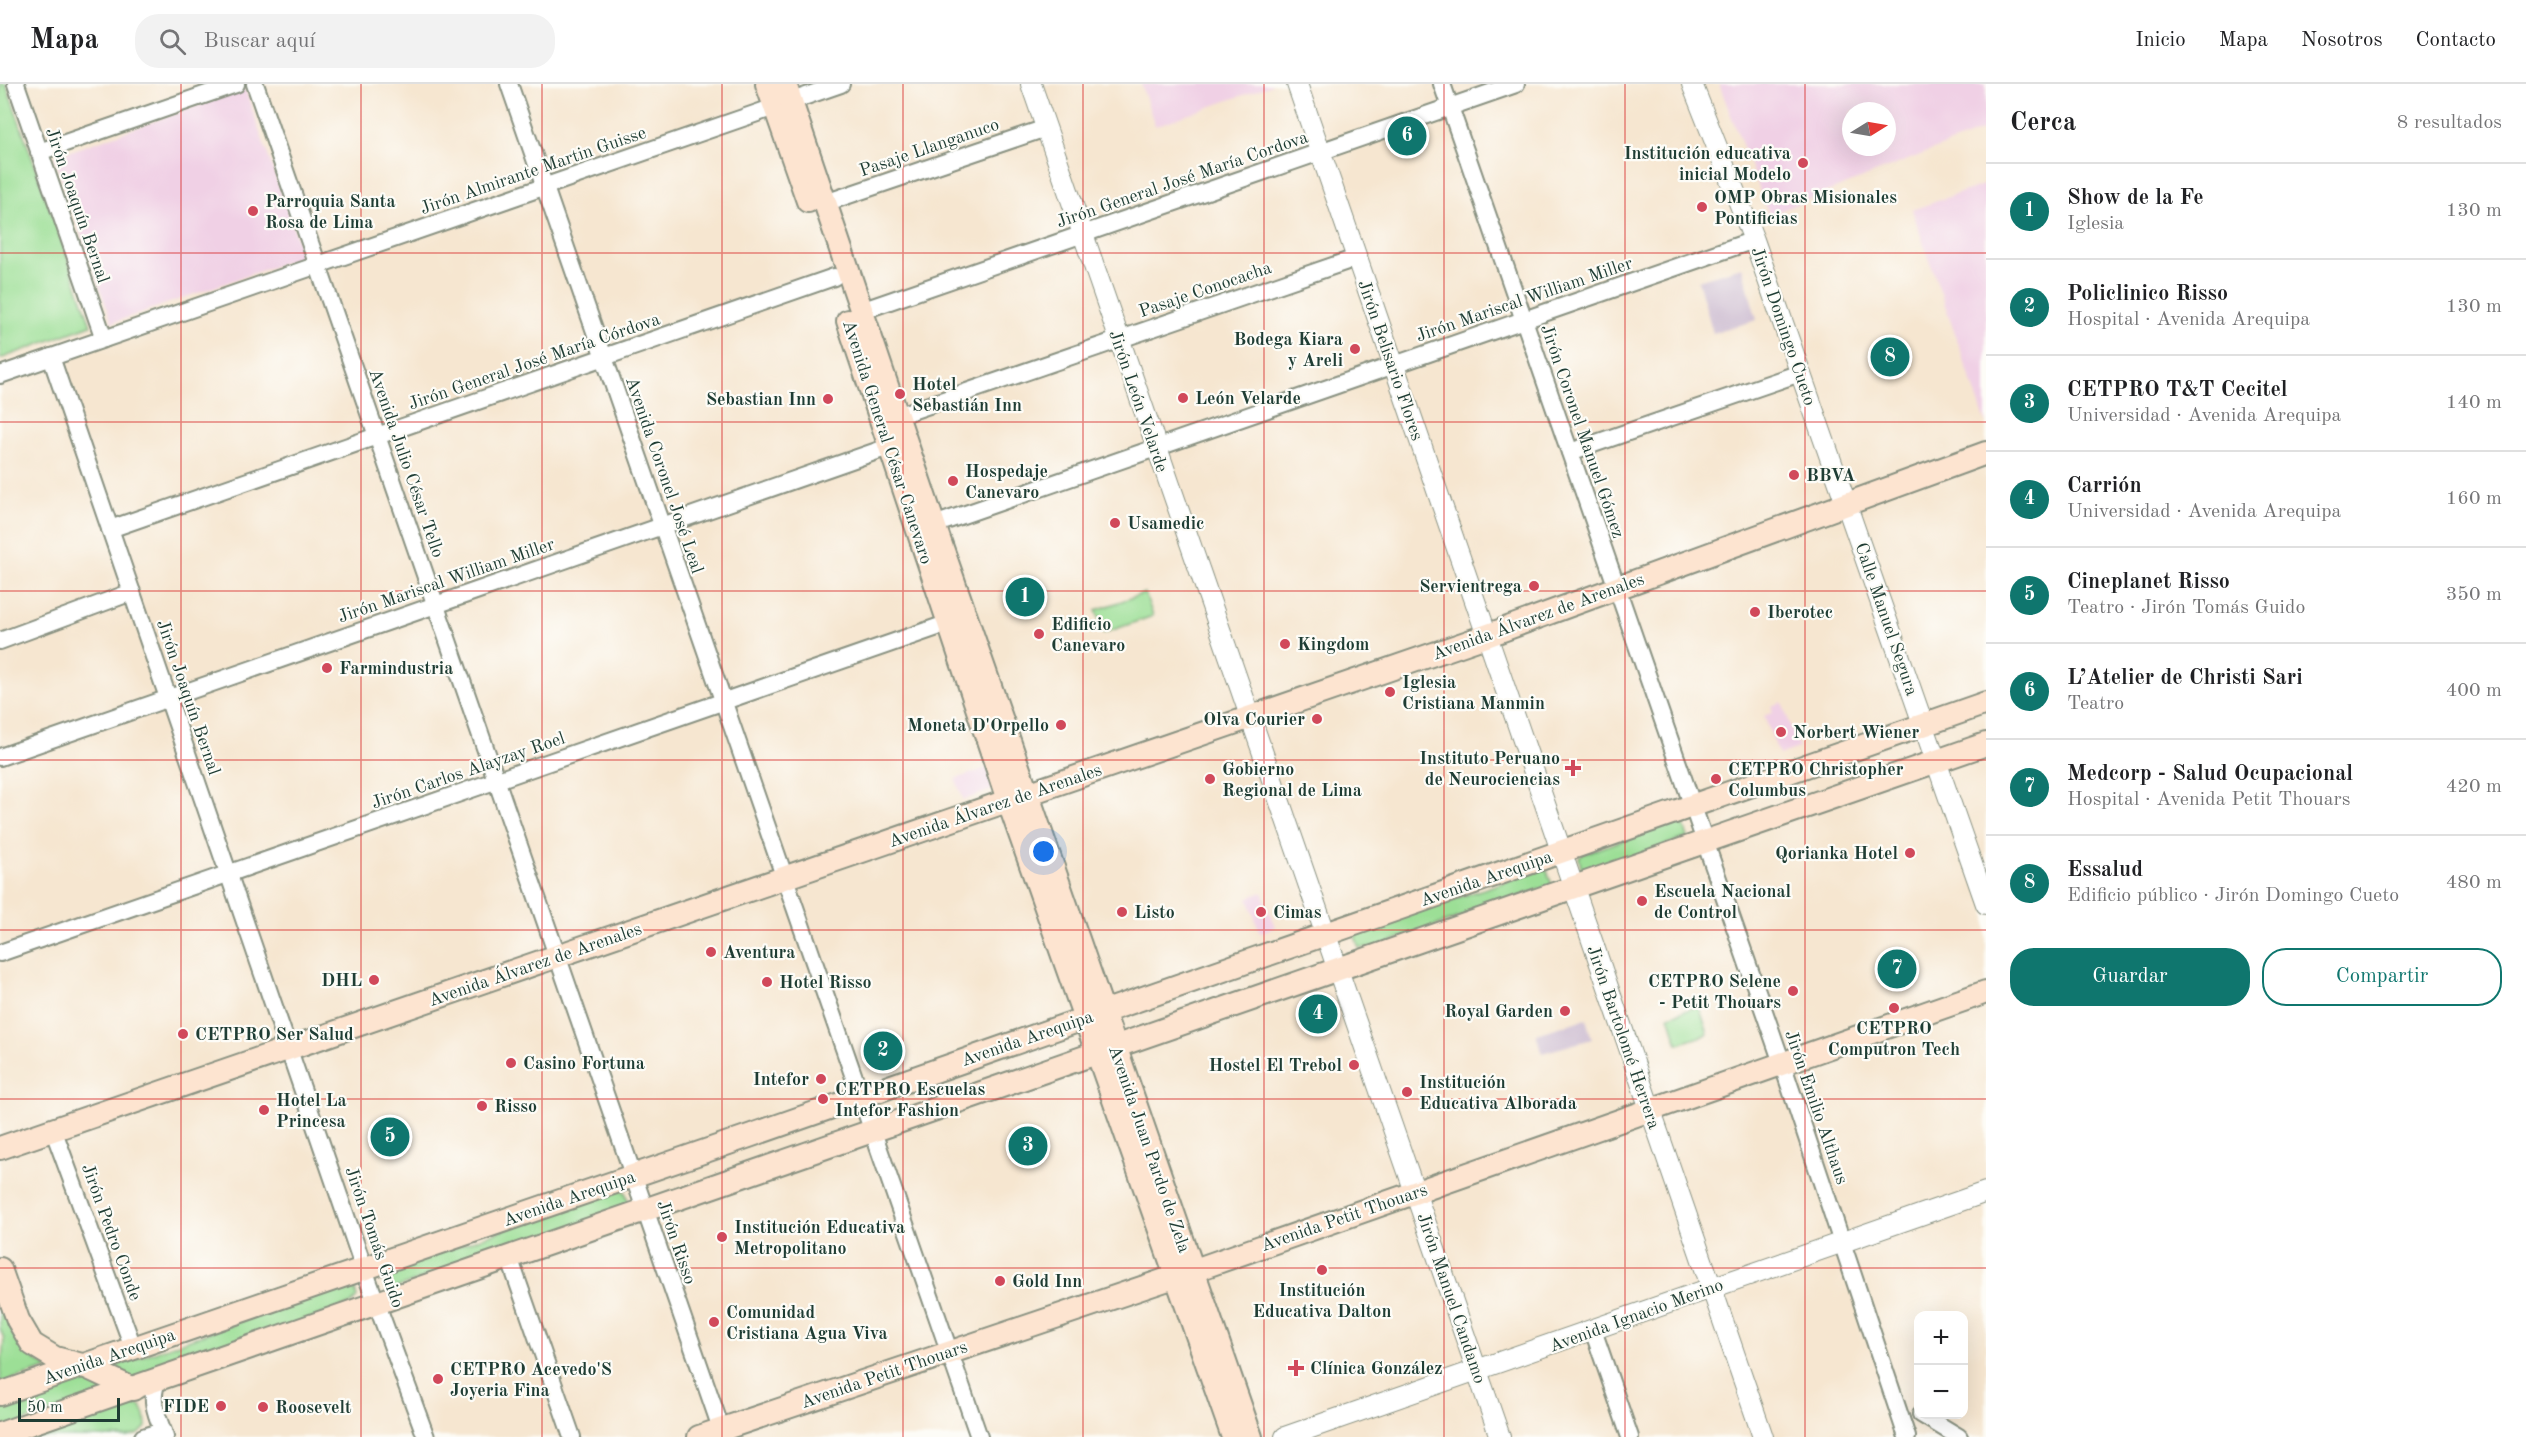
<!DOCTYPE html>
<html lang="es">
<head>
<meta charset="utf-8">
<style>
	body { margin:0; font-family:"Old Standard TT",serif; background:#f2f2f2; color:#202124 }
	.controls { position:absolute; right:18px; bottom:18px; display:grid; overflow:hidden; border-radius:12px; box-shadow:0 6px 24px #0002 }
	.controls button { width:54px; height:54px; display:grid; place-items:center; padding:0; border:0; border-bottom:2px solid #e0e0e0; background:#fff; color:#202124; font:30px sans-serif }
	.compass { position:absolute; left:1842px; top:18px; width:54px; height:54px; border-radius:50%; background:#fff; box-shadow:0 6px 24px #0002; rotate:79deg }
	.scale { position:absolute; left:18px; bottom:15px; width:102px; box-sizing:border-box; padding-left:6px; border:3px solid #1f3d34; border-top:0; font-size:16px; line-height:21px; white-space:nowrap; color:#1f3d34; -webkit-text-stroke:4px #fdfcf7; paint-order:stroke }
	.you { position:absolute; left:1044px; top:768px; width:21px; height:21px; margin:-15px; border:4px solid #fff; border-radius:50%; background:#1a73e8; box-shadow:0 0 0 9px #1a73e833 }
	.badge { display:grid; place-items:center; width:39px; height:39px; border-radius:50%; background:#0f766e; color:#fff; font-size:20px; font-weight:700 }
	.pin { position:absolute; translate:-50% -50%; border:3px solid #fff; box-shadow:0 2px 6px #0006 }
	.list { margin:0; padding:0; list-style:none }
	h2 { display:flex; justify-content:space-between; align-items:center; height:78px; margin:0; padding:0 24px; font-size:26px }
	h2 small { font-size:20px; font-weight:400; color:#757577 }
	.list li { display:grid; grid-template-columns:39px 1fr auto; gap:18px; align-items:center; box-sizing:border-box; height:96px; padding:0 24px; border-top:2px solid #e0e0e0 }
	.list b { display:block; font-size:22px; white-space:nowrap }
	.list p { margin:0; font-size:20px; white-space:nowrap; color:#757577 }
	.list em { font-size:20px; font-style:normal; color:#757577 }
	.actions { display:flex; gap:12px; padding:18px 24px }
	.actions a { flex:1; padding:14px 0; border:2px solid #0f766e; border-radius:24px; text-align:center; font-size:21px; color:#0f766e }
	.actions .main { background:#0f766e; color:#fff }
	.icon { flex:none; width:33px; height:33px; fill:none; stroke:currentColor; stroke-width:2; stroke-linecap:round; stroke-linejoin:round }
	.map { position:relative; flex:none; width:1986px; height:1353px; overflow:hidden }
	header { display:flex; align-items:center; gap:36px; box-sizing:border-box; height:84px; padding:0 30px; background:#fff; border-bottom:2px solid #e0e0e0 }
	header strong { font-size:28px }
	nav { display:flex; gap:33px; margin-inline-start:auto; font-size:21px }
	.search { width:420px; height:54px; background:#f2f2f2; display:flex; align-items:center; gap:15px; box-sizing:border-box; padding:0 21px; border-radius:24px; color:#757577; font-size:22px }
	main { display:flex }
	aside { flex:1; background:#fff }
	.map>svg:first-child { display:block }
	.built { fill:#f0d0e5; fill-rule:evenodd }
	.industrial { fill:#cebed2 }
	.green { fill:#9cdf96; stroke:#5e8e65; stroke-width:1.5 }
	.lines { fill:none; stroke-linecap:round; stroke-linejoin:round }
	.minor-casing { stroke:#8a9282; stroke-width:20 }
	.tertiary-casing { stroke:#8a9282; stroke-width:22 }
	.secondary-casing { stroke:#8a9282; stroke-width:26 }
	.minor { stroke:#fff; stroke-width:16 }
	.tertiary { stroke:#fff; stroke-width:20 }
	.secondary { stroke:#fde4d0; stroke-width:22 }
	.grid { fill:none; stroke:#d62828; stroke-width:1.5; stroke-opacity:0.55 }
	.poi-dot { fill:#d1495b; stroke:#fdfcf7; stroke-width:2 }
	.labels { text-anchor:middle; stroke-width:4.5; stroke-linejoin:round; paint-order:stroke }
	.street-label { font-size:18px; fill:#1f3d34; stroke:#fdfcf7 }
	.poi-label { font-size:18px; font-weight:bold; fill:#1f3d34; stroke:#fdfcf7; text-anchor:start }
</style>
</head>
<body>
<header>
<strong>Mapa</strong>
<div class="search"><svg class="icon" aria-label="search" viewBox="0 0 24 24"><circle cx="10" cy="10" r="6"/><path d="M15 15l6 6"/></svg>Buscar aquí</div>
<nav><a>Inicio</a><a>Mapa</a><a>Nosotros</a><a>Contacto</a></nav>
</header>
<main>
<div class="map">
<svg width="1986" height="1353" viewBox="0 0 1986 1353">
	<rect width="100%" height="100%" fill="#fdfcf7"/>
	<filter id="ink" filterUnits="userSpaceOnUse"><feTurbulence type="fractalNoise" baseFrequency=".0167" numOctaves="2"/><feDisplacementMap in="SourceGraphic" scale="12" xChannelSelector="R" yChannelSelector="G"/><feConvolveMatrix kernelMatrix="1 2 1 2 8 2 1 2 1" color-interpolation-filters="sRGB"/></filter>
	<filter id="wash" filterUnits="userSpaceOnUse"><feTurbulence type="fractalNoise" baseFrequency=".008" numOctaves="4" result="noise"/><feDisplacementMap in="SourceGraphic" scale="24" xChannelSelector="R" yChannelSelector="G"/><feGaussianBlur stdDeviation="1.35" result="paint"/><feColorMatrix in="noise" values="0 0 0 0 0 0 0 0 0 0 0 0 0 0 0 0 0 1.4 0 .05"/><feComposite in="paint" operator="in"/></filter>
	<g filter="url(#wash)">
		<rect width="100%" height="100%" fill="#f6e6d0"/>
		<g class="built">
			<path d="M1141,0h130l1,1 -117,41z"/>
			<path d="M1719,0h267v45l-217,86zM1851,27h36v36h-36z"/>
			<path d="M245,5l58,167 -191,67 -58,-166z"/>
			<path d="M1986,100v239l-74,-213z"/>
			<path d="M1782,618l17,46 -20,7 -15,-39 9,-4 -2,-6z"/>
			<path d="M990,683l7,21 -33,12 -9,-21z"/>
			<path d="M1262,808l13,35 -15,6 -12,-35z"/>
		</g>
		<g class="industrial">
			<path d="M1742,183l15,53 -44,13 -15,-53z"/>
			<path d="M1586,935l6,20 -50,14 -6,-19z"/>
		</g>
		<g class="green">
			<path d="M0,0h6l85,241 -91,34z"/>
			<path d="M1145,509l8,23 -49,17 -8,-23z"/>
			<path d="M1676,738l7,1 5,14 -99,35 -7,-1 -3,-13 4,-4z"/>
			<path d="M1546,784l6,17 -177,62 -16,1 -4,-12 7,-6z"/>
			<path d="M1699,922l9,28 -30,10 -9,-28z"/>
			<path d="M617,1106l8,2 5,14 -237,83 -6,-1 -4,-12 4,-5z"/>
			<path d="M344,1200l10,2 3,11 -6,7 -220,78 -24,-13z"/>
			<path d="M0,1216c12,33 15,52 49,68l-49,15 4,-44 -4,-11z"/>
			<path d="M76,1293l33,14 -109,39v-22z"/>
			<path d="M129,1319l12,3 4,9 1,12 -7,7 -12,3h-95z"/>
		</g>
	</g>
	<g filter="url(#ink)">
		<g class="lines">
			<g class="minor-casing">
				<g id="minor">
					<path d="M16,0l88,255"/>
					<path d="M255,0l469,1353"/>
					<path d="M509,0l470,1353"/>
					<path d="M1442,0l340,979 125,374"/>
					<path d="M39,68l197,-68"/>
					<path d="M825,119l221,-75"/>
					<path d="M861,227l655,-227"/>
					<path d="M51,273l318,926 57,154"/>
					<path d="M0,291l841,-291"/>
					<path d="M897,332l459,-158"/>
					<path d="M1570,368l230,-79"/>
					<path d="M934,441l820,-285"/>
					<path d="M110,445l724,-252"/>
					<path d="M0,557l132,-49"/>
					<path d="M0,673l900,-314"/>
					<path d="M0,869l949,-330"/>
					<path d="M53,1045l80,218"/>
					<path d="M509,1173l63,180"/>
					<path d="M1593,1246l37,107"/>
					<path d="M158,1296c-10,19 0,38 7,57"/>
					<path d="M1921,1330l38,23"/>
					<path d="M143,1353l20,-6"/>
				</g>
			</g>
			<g class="tertiary-casing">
				<g id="tertiary">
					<path d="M1031,0c155,452 313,902 469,1353"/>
					<path d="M1297,0l466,1353"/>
					<path d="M1692,0l62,156 232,664"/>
					<path d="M1285,1353l701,-245"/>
				</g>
			</g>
			<g class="secondary-casing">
				<g id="secondary">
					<path d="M767,0l41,117"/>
					<path d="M785,0l149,441 317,912"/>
					<path d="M848,237l160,479 225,637"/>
					<path d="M0,1064l1486,-512 500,-183"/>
					<path d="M0,1185l18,51 14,24 23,14 27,7 51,24"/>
					<path d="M0,1310l749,-258 1237,-433"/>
					<path d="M0,1350l1986,-690"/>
					<path d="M699,1353l493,-166 794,-279"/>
				</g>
			</g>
			<use href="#minor" class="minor"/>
			<use href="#tertiary" class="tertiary"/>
			<use href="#secondary" class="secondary"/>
		</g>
	</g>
	<path class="grid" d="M181,0v1353M361,0v1353M542,0v1353M722,0v1353M903,0v1353M1083,0v1353M1264,0v1353M1444,0v1353M1625,0v1353M1805,0v1353M0,169h1986M0,338h1986M0,507h1986M0,676h1986M0,846h1986M0,1015h1986M0,1184h1986"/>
	<g class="poi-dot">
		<circle cx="1803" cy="79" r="6"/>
		<circle cx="1702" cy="123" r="6"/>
		<circle cx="253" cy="127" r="6"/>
		<circle cx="1355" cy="265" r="6"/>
		<circle cx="900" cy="310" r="6"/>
		<circle cx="1183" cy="314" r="6"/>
		<circle cx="828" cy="315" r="6"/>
		<circle cx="1794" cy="391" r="6"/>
		<circle cx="953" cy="397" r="6"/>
		<circle cx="1115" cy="439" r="6"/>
		<circle cx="1534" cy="502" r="6"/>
		<circle cx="1755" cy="528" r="6"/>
		<circle cx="1039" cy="550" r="6"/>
		<circle cx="1285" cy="560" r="6"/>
		<circle cx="327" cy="584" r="6"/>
		<circle cx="1390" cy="608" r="6"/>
		<circle cx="1317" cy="635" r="6"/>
		<circle cx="1061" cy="641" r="6"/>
		<circle cx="1781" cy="648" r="6"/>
		<path d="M1570 675h6v6h6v6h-6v6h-6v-6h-6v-6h6z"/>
		<circle cx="1210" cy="695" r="6"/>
		<circle cx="1716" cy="695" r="6"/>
		<circle cx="1910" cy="769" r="6"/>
		<circle cx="1642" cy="817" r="6"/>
		<circle cx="1122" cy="828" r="6"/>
		<circle cx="1261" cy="828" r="6"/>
		<circle cx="711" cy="868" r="6"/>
		<circle cx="374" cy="896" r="6"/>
		<circle cx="767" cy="898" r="6"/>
		<circle cx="1793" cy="907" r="6"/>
		<circle cx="1894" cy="924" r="6"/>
		<circle cx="1565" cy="927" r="6"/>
		<circle cx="183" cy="950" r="6"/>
		<circle cx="511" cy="979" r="6"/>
		<circle cx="1354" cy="981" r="6"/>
		<circle cx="821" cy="995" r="6"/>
		<circle cx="1407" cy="1008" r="6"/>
		<circle cx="823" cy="1015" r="6"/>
		<circle cx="482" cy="1022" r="6"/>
		<circle cx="264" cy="1026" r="6"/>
		<circle cx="722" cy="1153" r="6"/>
		<circle cx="1322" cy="1186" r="6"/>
		<circle cx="1000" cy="1197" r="6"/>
		<circle cx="714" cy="1238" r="6"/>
		<path d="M1293 1275h6v6h6v6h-6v6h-6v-6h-6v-6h6z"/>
		<circle cx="438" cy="1295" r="6"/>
		<circle cx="221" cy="1322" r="6"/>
		<circle cx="263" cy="1323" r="6"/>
	</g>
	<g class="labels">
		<g class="street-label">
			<text transform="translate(929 63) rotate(-19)" y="6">Pasaje Llanganuco</text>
			<text transform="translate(533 86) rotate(-19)" y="6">Jirón Almirante Martin Guisse</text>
			<text transform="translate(1182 95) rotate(-19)" y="6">Jirón General José María Cordova</text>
			<text transform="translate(78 121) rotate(71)" y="6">Jirón Joaquín Bernal</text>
			<text transform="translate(1205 205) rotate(-19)" y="6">Pasaje Conocacha</text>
			<text transform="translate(1524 215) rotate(-19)" y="6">Jirón Mariscal William Miller</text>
			<text transform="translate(1784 242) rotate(71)" y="6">Jirón Domingo Cueto</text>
			<text transform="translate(1391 276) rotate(71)" y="6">Jirón Belisario Flores</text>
			<text transform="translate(534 277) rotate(-19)" y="6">Jirón General José María Córdova</text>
			<text transform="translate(1139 317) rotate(71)" y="6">Jirón León Velarde</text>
			<text transform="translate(1583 347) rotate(71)" y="6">Jirón Coronel Manuel Gómez</text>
			<text transform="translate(888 358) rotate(72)" y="6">Avenida General César Canevaro</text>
			<text transform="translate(407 379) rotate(71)" y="6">Avenida Julio César Tello</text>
			<text transform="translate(665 391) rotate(71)" y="6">Avenida Coronel José Leal</text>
			<text transform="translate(446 496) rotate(-19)" y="6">Jirón Mariscal William Miller</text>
			<text transform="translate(1538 532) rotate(-20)" y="6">Avenida Álvarez de Arenales</text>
			<text transform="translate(1887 535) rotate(71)" y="6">Calle Manuel Segura</text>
			<text transform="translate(189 613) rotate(71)" y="6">Jirón Joaquín Bernal</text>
			<text transform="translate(468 686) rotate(-19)" y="6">Jirón Carlos Alayzay Roel</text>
			<text transform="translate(995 721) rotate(-19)" y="6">Avenida Álvarez de Arenales</text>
			<text transform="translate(1486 794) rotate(-19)" y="6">Avenida Arequipa</text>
			<text transform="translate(535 880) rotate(-19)" y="6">Avenida Álvarez de Arenales</text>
			<text transform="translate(1624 953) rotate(71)" y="6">Jirón Bartolomé Herrera</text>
			<text transform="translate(1027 954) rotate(-19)" y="6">Avenida Arequipa</text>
			<text transform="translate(1817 1023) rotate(71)" y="6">Jirón Emilio Althaus</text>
			<text transform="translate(1150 1065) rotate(71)" y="6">Avenida Juan Pardo de Zela</text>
			<text transform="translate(569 1114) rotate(-19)" y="6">Avenida Arequipa</text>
			<text transform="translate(1344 1133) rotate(-19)" y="6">Avenida Petit Thouars</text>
			<text transform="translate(112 1148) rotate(70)" y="6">Jirón Pedro Conde</text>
			<text transform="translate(375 1153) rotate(71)" y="6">Jirón Tomás Guido</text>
			<text transform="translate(677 1158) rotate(71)" y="6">Jirón Risso</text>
			<text transform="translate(1452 1214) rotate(71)" y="6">Jirón Manuel Candamo</text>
			<text transform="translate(1636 1231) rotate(-20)" y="6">Avenida Ignacio Merino</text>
			<text transform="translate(109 1272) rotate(-19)" y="6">Avenida Arequipa</text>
			<text transform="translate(884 1290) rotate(-19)" y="6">Avenida Petit Thouars</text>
		</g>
		<g class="poi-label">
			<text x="1791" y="75" text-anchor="end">Institución educativa<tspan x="1791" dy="21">inicial Modelo</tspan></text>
			<text x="1714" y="119">OMP Obras Misionales<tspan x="1714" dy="21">Pontificias</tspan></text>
			<text x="265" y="123">Parroquia Santa<tspan x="265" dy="21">Rosa de Lima</tspan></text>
			<text x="1343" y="261" text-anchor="end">Bodega Kiara<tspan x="1343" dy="21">y Areli</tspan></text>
			<text x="912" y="306">Hotel<tspan x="912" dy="21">Sebastián Inn</tspan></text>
			<text x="1195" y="320">León Velarde</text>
			<text x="816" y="321" text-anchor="end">Sebastian Inn</text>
			<text x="965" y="393">Hospedaje<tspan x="965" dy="21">Canevaro</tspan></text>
			<text x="1806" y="397">BBVA</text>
			<text x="1127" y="445">Usamedic</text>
			<text x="1522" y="508" text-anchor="end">Servientrega</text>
			<text x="1767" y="534">Iberotec</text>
			<text x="1051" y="546">Edificio<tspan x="1051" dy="21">Canevaro</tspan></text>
			<text x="1297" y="566">Kingdom</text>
			<text x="339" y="590">Farmindustria</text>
			<text x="1402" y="604">Iglesia<tspan x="1402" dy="21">Cristiana Manmin</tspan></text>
			<text x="1305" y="641" text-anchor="end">Olva Courier</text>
			<text x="1049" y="647" text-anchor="end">Moneta D'Orpello</text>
			<text x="1793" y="654">Norbert Wiener</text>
			<text x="1560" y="680" text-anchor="end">Instituto Peruano<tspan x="1560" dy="21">de Neurociencias</tspan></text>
			<text x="1222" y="691">Gobierno<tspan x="1222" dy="21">Regional de Lima</tspan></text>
			<text x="1728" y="691">CETPRO Christopher<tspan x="1728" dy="21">Columbus</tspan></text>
			<text x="1898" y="775" text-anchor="end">Qorianka Hotel</text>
			<text x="1654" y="813">Escuela Nacional<tspan x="1654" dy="21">de Control</tspan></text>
			<text x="1134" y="834">Listo</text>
			<text x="1273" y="834">Cimas</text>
			<text x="723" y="874">Aventura</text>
			<text x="362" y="902" text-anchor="end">DHL</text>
			<text x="1781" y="903" text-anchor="end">CETPRO Selene<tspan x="1781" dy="21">- Petit Thouars</tspan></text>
			<text x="779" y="904">Hotel Risso</text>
			<text x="1553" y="933" text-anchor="end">Royal Garden</text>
			<text x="1894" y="950" text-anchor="middle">CETPRO<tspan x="1894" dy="21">Computron Tech</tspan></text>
			<text x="195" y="956">CETPRO Ser Salud</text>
			<text x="523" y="985">Casino Fortuna</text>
			<text x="1342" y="987" text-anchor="end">Hostel El Trebol</text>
			<text x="809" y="1001" text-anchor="end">Intefor</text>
			<text x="1419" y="1004">Institución<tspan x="1419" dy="21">Educativa Alborada</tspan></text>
			<text x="835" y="1011">CETPRO Escuelas<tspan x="835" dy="21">Intefor Fashion</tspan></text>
			<text x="276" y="1022">Hotel La<tspan x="276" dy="21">Princesa</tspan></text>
			<text x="494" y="1028">Risso</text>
			<text x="734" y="1149">Institución Educativa<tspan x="734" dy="21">Metropolitano</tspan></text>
			<text x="1012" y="1203">Gold Inn</text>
			<text x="1322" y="1212" text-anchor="middle">Institución<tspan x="1322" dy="21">Educativa Dalton</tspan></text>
			<text x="726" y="1234">Comunidad<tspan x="726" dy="21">Cristiana Agua Viva</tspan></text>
			<text x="1310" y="1290">Clínica González</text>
			<text x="450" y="1291">CETPRO Acevedo'S<tspan x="450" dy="21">Joyeria Fina</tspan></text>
			<text x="209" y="1328" text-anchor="end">FIDE</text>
			<text x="275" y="1329">Roosevelt</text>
		</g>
	</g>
</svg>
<div class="controls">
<button>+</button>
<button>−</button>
</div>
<svg class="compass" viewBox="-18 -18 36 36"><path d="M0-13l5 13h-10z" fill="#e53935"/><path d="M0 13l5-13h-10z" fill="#757577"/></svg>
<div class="scale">50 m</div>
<div class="you"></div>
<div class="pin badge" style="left:1025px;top:513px">1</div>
<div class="pin badge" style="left:883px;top:967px">2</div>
<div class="pin badge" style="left:1028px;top:1062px">3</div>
<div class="pin badge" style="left:1318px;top:930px">4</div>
<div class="pin badge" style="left:390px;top:1053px">5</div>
<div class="pin badge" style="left:1407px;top:52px">6</div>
<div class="pin badge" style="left:1897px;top:885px">7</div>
<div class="pin badge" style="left:1890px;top:273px">8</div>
</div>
<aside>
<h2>Cerca<small>8 resultados</small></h2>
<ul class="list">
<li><span class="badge">1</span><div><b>Show de la Fe</b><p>Iglesia</p></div><em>130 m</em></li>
<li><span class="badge">2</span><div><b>Policlinico Risso</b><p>Hospital · Avenida Arequipa</p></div><em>130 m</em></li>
<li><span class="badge">3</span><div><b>CETPRO T&amp;T Cecitel</b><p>Universidad · Avenida Arequipa</p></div><em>140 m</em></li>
<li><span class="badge">4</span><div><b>Carrión</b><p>Universidad · Avenida Arequipa</p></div><em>160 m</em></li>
<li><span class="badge">5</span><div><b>Cineplanet Risso</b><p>Teatro · Jirón Tomás Guido</p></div><em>350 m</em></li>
<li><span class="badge">6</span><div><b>L’Atelier de Christi Sari</b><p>Teatro</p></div><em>400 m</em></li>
<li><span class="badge">7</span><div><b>Medcorp - Salud Ocupacional</b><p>Hospital · Avenida Petit Thouars</p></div><em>420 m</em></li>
<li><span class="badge">8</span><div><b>Essalud</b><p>Edificio público · Jirón Domingo Cueto</p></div><em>480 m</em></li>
</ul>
<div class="actions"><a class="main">Guardar</a><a>Compartir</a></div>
</aside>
</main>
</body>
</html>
